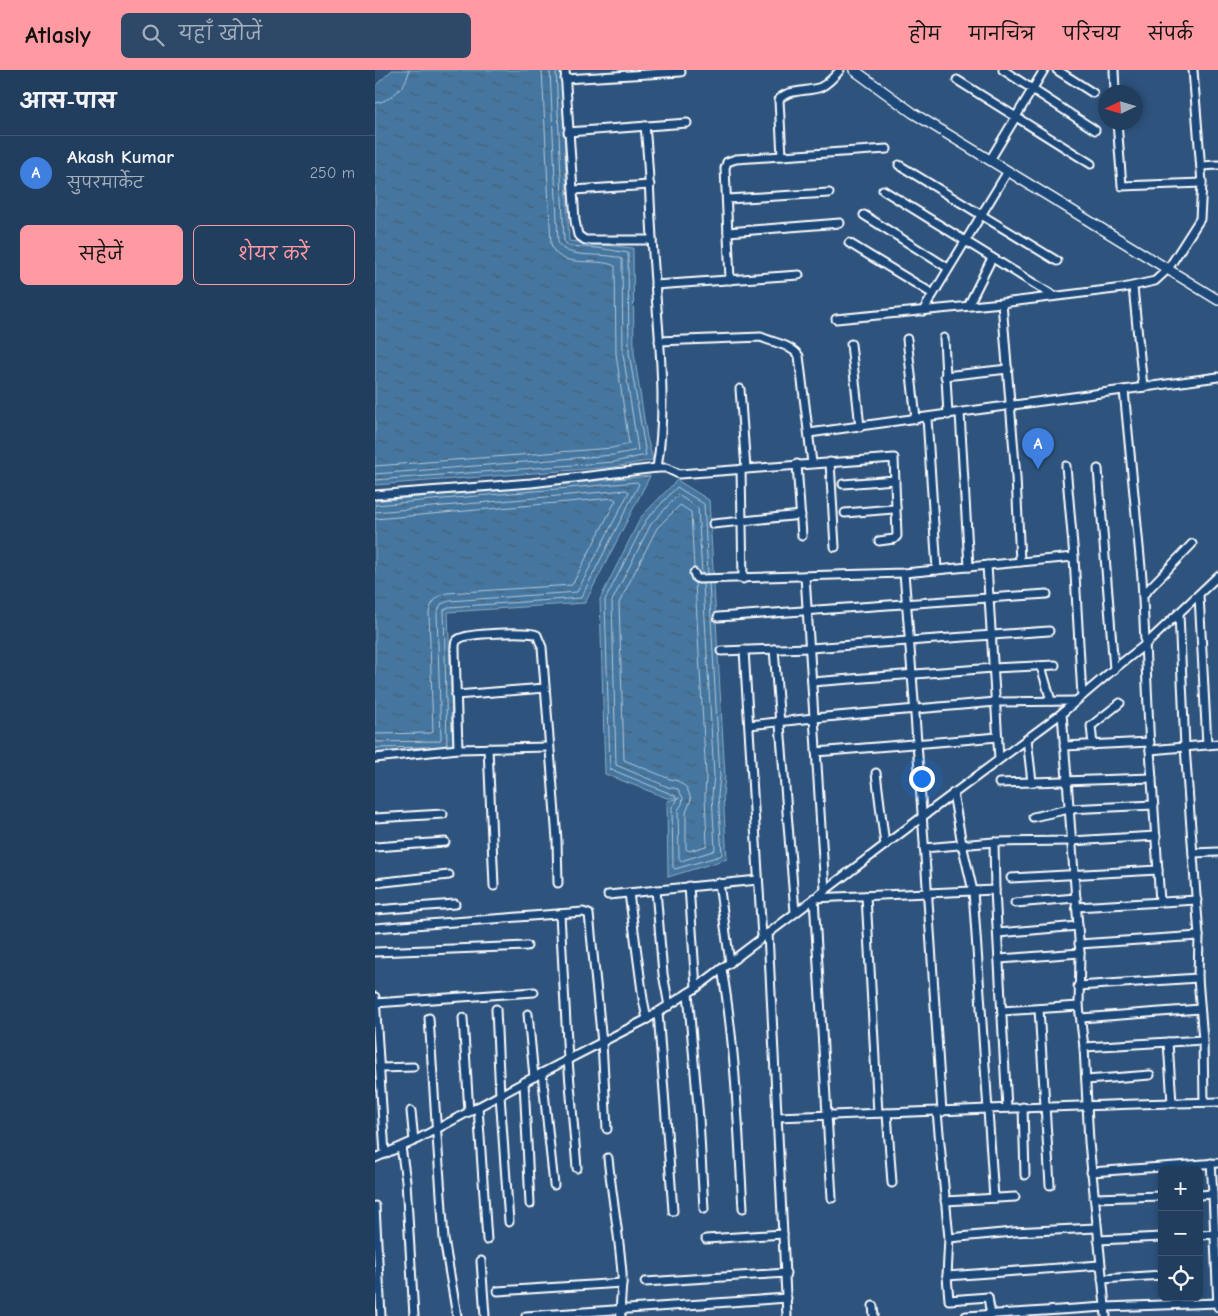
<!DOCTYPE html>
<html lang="hi">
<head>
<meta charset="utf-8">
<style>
	body { margin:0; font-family:"Comic Neue","Playpen Sans Deva",sans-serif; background:#2e4967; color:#f1f3f6 }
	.controls { position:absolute; right:15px; bottom:15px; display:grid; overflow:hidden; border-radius:8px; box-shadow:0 2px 8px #0003 }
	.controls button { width:45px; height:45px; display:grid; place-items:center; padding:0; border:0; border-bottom:1px solid #3f5773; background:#223e5e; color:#f1f3f6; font:25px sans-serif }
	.compass { position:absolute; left:723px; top:15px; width:45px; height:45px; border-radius:50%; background:#223e5e; box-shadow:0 2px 8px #0003; rotate:266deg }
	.you { position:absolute; left:546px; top:708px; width:18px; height:18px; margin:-12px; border:4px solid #fff; border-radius:50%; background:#1a73e8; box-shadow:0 0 0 8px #1a73e833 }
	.badge { display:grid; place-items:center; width:32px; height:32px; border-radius:50%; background:#ff9aa2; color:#fff; font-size:16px; font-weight:700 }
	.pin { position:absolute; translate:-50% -41px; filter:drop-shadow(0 1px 2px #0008) }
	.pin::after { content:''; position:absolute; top:26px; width:18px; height:15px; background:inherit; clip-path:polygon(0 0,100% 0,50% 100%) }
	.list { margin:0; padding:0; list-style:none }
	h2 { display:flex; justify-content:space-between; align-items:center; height:65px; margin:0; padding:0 20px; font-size:21px }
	h2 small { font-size:16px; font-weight:400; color:#a2aebc }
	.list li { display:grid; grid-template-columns:32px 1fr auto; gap:15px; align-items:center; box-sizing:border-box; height:75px; padding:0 20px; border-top:1px solid #3f5773 }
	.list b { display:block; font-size:19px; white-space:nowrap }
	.list p { margin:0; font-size:16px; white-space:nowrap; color:#a2aebc }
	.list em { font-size:16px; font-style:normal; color:#a2aebc }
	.actions { display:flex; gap:10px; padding:15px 20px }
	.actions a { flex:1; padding:11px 0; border:1px solid #ff9aa2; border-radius:8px; text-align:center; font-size:18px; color:#ff9aa2 }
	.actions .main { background:#ff9aa2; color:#111 }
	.icon { flex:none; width:28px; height:28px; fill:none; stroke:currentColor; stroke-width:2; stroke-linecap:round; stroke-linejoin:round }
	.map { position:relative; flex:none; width:843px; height:1246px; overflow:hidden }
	header { display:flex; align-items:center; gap:30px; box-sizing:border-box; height:70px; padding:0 25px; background:#ff9aa2; color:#111 }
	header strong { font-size:24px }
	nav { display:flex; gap:28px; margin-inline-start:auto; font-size:18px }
	.search { width:350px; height:45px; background:#2e4967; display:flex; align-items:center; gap:12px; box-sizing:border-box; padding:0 18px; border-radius:8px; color:#a2aebc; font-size:19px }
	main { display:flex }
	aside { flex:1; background:#223e5e }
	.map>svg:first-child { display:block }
	.water { fill:url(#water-ripples); stroke:#8fadc6 }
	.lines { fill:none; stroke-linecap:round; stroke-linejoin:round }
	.shore { stroke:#b4c8d9; stroke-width:1 }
	.minor-casing { stroke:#fff; stroke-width:11 }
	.tertiary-casing { stroke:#fff; stroke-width:12 }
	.minor { stroke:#1f4a7a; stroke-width:7 }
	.tertiary { stroke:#1f4a7a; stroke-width:9 }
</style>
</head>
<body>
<header>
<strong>Atlasly</strong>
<div class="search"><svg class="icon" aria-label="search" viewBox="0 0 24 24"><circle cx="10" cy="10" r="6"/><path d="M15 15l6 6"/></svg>यहाँ खोजें</div>
<nav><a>होम</a><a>मानचित्र</a><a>परिचय</a><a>संपर्क</a></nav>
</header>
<main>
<aside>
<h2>आस-पास<small></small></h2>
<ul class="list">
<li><span class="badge" style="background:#3f7fe0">A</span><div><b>Akash Kumar</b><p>सुपरमार्केट</p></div><em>250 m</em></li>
</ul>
<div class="actions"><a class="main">सहेजें</a><a>शेयर करें</a></div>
</aside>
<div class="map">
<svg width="843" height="1246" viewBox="0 0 843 1246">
	<defs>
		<pattern id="water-ripples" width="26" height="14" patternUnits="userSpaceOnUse" patternTransform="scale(1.25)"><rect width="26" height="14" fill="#4476a0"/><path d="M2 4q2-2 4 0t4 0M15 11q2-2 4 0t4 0" fill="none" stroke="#485f72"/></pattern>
	</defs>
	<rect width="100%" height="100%" fill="#2e537d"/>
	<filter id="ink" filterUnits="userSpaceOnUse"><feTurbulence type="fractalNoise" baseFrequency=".02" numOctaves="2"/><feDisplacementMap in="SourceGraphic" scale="10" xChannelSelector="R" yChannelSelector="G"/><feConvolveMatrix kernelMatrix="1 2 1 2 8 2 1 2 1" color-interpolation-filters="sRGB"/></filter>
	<g filter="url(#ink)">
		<g class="water">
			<path d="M17,0h169l8,171 64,7 1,105 13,85 6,22 -39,7 -239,18v-399z"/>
			<path d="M275,406l-65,127 -137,9 5,140 -78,1v-252z"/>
			<path d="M302,410l32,20 16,276 -2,19 4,64 -59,18 -1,-76 13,-3h-13l-62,-24 -5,-175 41,-82z"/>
		</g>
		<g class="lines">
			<g class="shore">
				<path d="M0,33c15,-1 33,-18 34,-33"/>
				<path d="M0,396l237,-18 17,-4 -13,-90 -1,-88c-20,-10 -56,5 -64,-22l-9,-174"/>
				<path d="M0,404l238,-19 25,-5 -15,-96 -1,-95c-16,-8 -57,2 -64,-17l-8,-172"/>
				<path d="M0,410l239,-18 32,-7 -17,-102 -1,-100 -30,-5 -29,-2 -5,-5 -8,-171"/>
				<path d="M0,435l262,-23 2,2 -58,114 -132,9 -5,3 3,135"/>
				<path d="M0,442l251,-22 3,2 -52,100 -128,9 -8,3 -4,9 4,126 -2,2 -64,1"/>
				<path d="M0,449l238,-21 3,2 -44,85 -125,8c-10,3 -16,9 -18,20l4,119 -2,1 -56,1"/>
				<path d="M319,498l-3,-56 -11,-7 -23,23 -38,75 5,157 46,19 8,2 9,7 4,11 -5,14v36l3,2 17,-5 1,-2 -2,-49 1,-19 -11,-193"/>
				<path d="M327,504l-4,-66 -20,-13 -27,29 -39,77 4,164 52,22 10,2 5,9 -1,6 -4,6 1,48 2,3 32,-10 2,-2 -3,-54 2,-19 -11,-192"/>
				<path d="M333,504l-4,-70 -27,-17 -31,33 -41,80 5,169 66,27 1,5 -5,6 1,60 2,2 45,-13 2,-2 -4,-59 2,-19 -11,-193"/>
				<path d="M0,678l58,-1"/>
			</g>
			<g class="minor-casing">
				<g id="minor">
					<path d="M190,0l10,151 3,14 7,5h67"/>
					<path d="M628,0l92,60"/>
					<path d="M682,0l36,23"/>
					<path d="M739,0l1,22"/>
					<path d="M190,9l116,-7"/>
					<path d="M582,10l134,84"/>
					<path d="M742,52l5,64 80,-3"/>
					<path d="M270,56c5,47 5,94 9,141 4,66 14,134 3,201"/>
					<path d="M193,62l119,-9"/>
					<path d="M407,86l-3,-56c6,-11 31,-8 42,-13 8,-4 14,-11 19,-17"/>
					<path d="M615,90l54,-90"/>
					<path d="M524,95l158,96"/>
					<path d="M826,96l17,-1"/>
					<path d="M199,120l76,-5"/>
					<path d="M508,120l171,106"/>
					<path d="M352,129l102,-6"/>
					<path d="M489,145l84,53"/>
					<path d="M353,162l112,-9"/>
					<path d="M474,173l84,51"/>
					<path d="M355,210l-5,-112 2,-6 9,-3 151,-10"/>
					<path d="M280,215l144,-10"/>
					<path d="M758,217l10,100"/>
					<path d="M627,233l14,174 4,85"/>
					<path d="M593,236l24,-48"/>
					<path d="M548,241l85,-140"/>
					<path d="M461,249l166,-16 121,-15 32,-7 13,-12 32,-50 2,-36 -9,-113"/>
					<path d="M569,268l4,77"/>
					<path d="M532,269l9,80"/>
					<path d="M284,271l102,-4c13,6 29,7 38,19l13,107"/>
					<path d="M476,274l9,83"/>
					<path d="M570,306l63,-7"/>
					<path d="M365,319l6,80"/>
					<path d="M749,320l18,188 8,172 10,152"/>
					<path d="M585,343l9,154"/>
					<path d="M552,348l10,152"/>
					<path d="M434,363l409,-56"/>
					<path d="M455,392l5,85"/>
					<path d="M422,394l5,72"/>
					<path d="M691,396l8,91 8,139"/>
					<path d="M366,399l2,110"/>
					<path d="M723,399l16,200"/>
					<path d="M468,414l52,-4"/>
					<path d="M0,425l156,-12 126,-15h9l13,6 215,-16 2,50 -3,1 -48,4"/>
					<path d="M338,454l88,-9"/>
					<path d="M504,471l15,-2 3,-3 -1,-28"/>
					<path d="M612,495l12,194"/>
					<path d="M319,503l2,5 3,1 205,-6 170,-16"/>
					<path d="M529,503c15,179 26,359 38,539"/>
					<path d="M430,506l20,314"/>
					<path d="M768,525l49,-51"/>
					<path d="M824,525l8,150"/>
					<path d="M804,544l6,133 14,189 -1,42 5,62 1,62"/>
					<path d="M343,547l329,-23"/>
					<path d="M399,579l21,263"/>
					<path d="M369,580l18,287"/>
					<path d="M346,581l89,-3 239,-17"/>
					<path d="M666,596l10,35"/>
					<path d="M437,612l181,-14 62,-3"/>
					<path d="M81,625l89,-7"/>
					<path d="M687,643l18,240 -1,53 5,41 5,95 17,174"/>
					<path d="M374,655l65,-7 182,-16 79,-1"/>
					<path d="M652,669l5,43"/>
					<path d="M718,675l-2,-19 29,-23"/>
					<path d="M689,676l86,-4"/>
					<path d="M113,678l6,138"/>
					<path d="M83,679l-3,-100c0,-5 0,-8 4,-10 8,-6 68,-8 78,-4l5,12 15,193 1,43"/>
					<path d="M775,680l68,-6"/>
					<path d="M441,682l182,-15"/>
					<path d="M0,688l83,-9 91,-2"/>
					<path d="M501,703l9,72"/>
					<path d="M624,713l153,-5"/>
					<path d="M578,723l9,51 11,47 21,307"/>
					<path d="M658,747l36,-8 85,-4"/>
					<path d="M0,748l68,-4"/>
					<path d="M619,772l1,48"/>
					<path d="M0,777l70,-5"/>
					<path d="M549,778l70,-6 77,-1 85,-5"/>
					<path d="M818,783l25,-1"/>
					<path d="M636,808l147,-8"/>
					<path d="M0,813l74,-8"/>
					<path d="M344,813l11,80"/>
					<path d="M314,816l7,102"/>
					<path d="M281,820l7,84 6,32"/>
					<path d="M254,823l14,106 4,20"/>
					<path d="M233,825l150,-15"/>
					<path d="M491,826l12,217"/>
					<path d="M439,828l181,-8 12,218"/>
					<path d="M439,828l18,300"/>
					<path d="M640,833l61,-5"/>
					<path d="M701,837l121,-7"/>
					<path d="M0,840l80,-6"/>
					<path d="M185,844l8,146 9,108"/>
					<path d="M0,858l208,-16 6,2 13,129 5,86"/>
					<path d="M393,863l19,383"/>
					<path d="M623,863l80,-7"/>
					<path d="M704,874l120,-8"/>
					<path d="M0,882l152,-6"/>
					<path d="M624,889l81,-6"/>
					<path d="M347,899c14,79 16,159 21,239"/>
					<path d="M703,916l120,-8"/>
					<path d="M313,923l11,125 5,91"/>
					<path d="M0,927l10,157"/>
					<path d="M0,933l159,-11"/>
					<path d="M121,939l4,86 9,127"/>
					<path d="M664,939l11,176"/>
					<path d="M627,941l77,-5"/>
					<path d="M283,942l15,199"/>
					<path d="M153,944l6,63"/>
					<path d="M54,948l15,221 13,77"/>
					<path d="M88,948l6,94"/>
					<path d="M706,948l119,-9"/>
					<path d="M793,972l4,61"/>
					<path d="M709,977l119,-7"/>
					<path d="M5,998l33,-1"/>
					<path d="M167,1003l12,112"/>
					<path d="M711,1010l64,-5"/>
					<path d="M149,1012l6,122"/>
					<path d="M103,1037l9,133"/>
					<path d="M648,1037l2,68"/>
					<path d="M36,1041l3,30"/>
					<path d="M562,1042l12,126 -2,38 2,24 39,-3 3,19"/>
					<path d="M512,1043l5,70"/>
					<path d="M402,1047c147,-5 294,-12 441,-15"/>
					<path d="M26,1077l5,34 8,135"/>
					<path d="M0,1088l39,-17 120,-64 113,-58 49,-31 226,-171 140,-104 52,-44 32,-25 72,-68"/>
					<path d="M233,1088c4,38 11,76 14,115 1,15 -3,29 -1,43"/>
					<path d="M716,1102l127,-9"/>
					<path d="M838,1124l5,113"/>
					<path d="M824,1125l14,-1 -2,-31"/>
					<path d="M719,1128l68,-2"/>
					<path d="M570,1131l70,-4"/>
					<path d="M0,1136l6,110"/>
					<path d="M824,1165l19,-1"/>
					<path d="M574,1168l64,-6 83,-4"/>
					<path d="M331,1169l77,-5"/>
					<path d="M723,1170l64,-3"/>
					<path d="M106,1191l4,55"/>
					<path d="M572,1206l153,-11"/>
					<path d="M727,1209l60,-4"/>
					<path d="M270,1212l141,-9"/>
					<path d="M123,1221l124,-8"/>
					<path d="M498,1236l1,10"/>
					<path d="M151,1246l261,-18"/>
					<path d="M591,1246l139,-9 113,-4"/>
				</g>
			</g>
			<g class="tertiary-casing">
				<path id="tertiary" d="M479,0l59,43 305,187"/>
			</g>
			<use href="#minor" class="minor"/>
			<use href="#tertiary" class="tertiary"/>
		</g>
	</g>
</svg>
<div class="controls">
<button>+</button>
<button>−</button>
<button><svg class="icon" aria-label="locate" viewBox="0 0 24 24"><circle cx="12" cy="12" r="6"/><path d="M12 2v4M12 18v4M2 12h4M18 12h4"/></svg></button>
</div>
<svg class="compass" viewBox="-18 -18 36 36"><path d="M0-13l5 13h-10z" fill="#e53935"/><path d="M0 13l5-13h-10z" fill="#a2aebc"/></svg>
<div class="you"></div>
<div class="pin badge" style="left:663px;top:399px;background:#3f7fe0">A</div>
</div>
</main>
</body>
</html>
